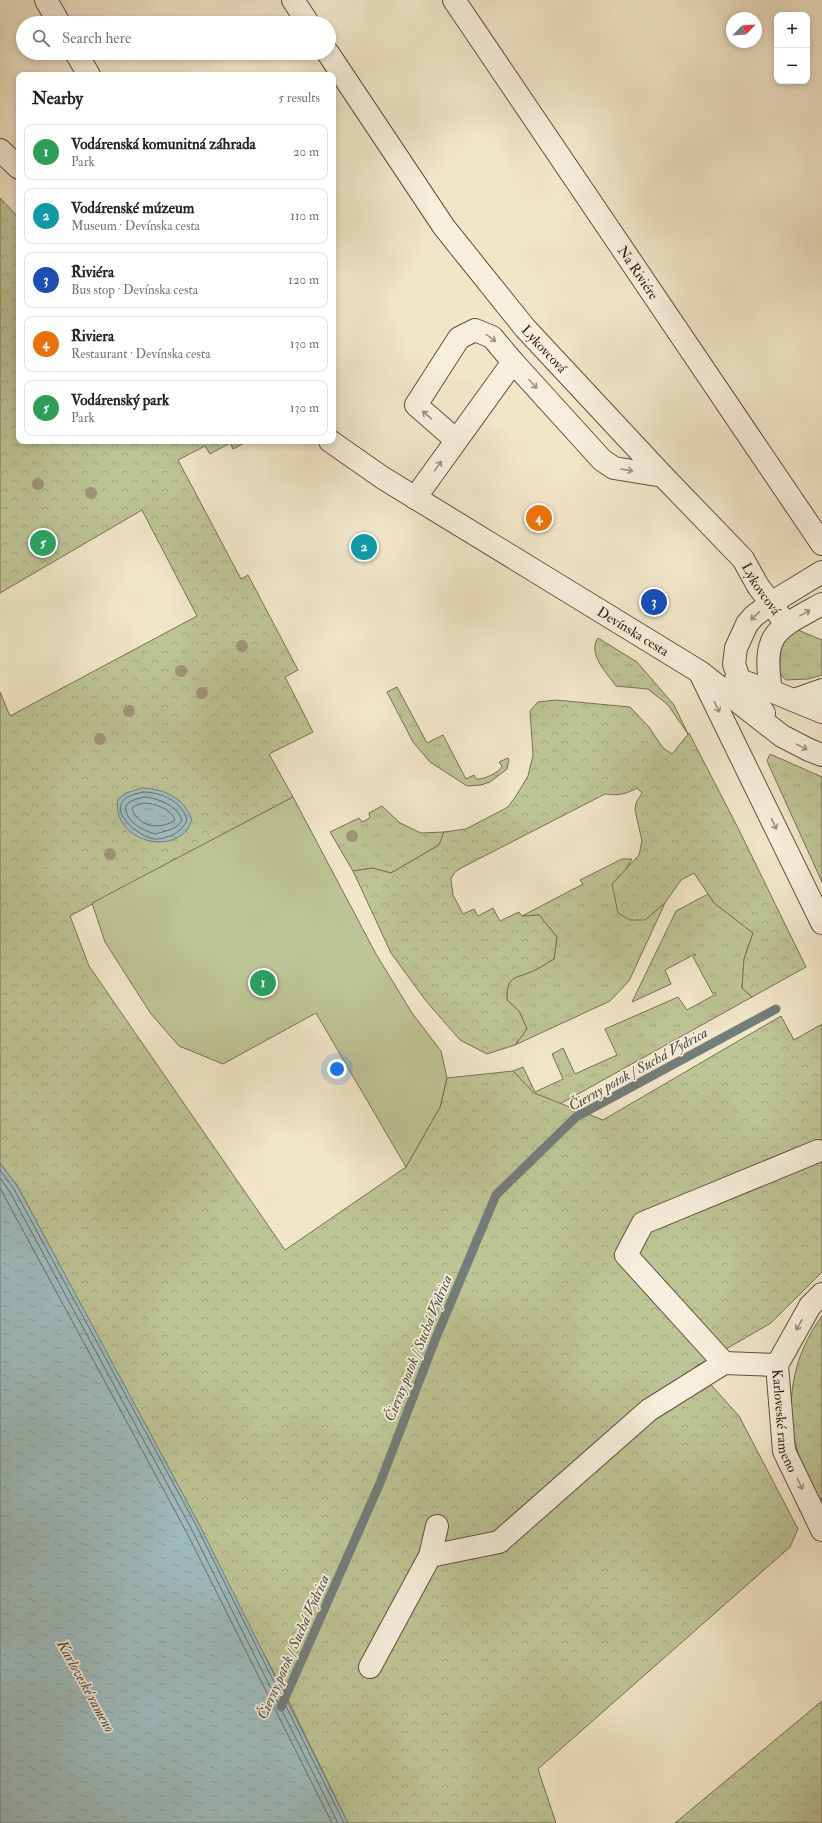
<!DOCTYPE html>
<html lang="en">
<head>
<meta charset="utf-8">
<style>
	body { margin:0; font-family:"IM FELL Double Pica",serif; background:#f6f6f6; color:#222 }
	.controls { position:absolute; right:12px; top:12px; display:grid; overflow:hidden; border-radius:8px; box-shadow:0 2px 6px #0003 }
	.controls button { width:36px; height:36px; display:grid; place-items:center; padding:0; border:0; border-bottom:1px solid #e0e0e0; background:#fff; color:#222; font:20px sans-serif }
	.compass { position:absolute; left:726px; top:12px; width:36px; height:36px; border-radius:50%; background:#fff; box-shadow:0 2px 6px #0003; rotate:65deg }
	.you { position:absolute; left:337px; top:1069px; width:14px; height:14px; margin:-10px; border:3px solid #fff; border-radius:50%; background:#1a73e8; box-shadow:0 0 0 6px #1a73e833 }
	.badge { display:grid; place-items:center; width:26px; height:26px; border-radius:50%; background:#db2777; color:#fff; font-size:13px; font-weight:700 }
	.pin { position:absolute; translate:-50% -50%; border:2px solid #fff; box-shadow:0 1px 4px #0006 }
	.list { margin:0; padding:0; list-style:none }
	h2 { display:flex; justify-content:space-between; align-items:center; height:52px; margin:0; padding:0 16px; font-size:17px }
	h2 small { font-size:13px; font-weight:400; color:#767676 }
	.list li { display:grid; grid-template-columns:26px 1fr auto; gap:12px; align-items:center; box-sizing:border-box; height:56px; margin:0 8px 8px; padding:0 8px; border:1px solid #e0e0e0; border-radius:8px }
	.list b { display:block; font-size:15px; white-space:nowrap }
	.list p { margin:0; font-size:13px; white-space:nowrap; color:#767676 }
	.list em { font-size:13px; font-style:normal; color:#767676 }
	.icon { flex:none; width:22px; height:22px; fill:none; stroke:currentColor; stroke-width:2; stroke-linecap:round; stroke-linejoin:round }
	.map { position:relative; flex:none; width:822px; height:1823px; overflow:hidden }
	.search { position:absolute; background:#fff; box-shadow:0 2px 6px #0003; left:16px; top:16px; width:320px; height:44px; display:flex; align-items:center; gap:10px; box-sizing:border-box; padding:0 14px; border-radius:22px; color:#767676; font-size:15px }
	.panel { position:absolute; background:#fff; box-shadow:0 2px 6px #0003; left:16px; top:72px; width:320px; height:372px; border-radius:8px }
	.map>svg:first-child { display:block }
	.grass { fill:url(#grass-tufts); stroke:#787152 }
	.forest { fill:url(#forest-crowns); stroke:#787152 }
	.garden { fill:#bdc495; stroke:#787152 }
	.water { fill:url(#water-ripples); stroke:#737d79 }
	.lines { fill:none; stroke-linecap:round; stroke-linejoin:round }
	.shore { stroke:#686e67; stroke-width:1 }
	.stream { stroke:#737d79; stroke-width:9 }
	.minor-casing { stroke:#62503e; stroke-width:24 }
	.minor { stroke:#f7efdc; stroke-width:22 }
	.tree { fill:#a09479 }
	.oneway { stroke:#9e9180 }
	.labels { text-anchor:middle; stroke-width:3.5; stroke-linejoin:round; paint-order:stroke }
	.street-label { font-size:14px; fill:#321e0f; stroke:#f7efdc }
	.water-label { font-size:15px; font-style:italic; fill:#534e44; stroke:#f7efdc }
</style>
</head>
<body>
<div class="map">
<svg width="822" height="1823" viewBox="0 0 822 1823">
	<defs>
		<pattern id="grass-tufts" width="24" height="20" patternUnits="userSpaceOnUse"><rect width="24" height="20" fill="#bdc495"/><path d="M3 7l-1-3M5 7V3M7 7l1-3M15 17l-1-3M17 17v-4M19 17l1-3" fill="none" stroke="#a3a87f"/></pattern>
		<pattern id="forest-crowns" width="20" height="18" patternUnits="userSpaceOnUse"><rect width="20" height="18" fill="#bdc495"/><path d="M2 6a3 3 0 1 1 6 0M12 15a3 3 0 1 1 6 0" fill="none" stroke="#a3a87f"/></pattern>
		<pattern id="water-ripples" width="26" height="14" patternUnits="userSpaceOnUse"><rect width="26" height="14" fill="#9fbdbf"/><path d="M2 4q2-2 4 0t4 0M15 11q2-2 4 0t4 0" fill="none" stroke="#89a2a3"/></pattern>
	</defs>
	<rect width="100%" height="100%" fill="#f2e6c9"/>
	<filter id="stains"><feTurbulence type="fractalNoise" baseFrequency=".005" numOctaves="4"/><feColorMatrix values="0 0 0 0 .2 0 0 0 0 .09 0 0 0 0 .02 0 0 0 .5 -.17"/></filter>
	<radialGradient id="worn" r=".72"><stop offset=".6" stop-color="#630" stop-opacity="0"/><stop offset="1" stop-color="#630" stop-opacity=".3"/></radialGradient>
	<g class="grass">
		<path d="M798,630l24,10v35l-14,4 -22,1 -10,-9c1,-22 4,-29 22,-41z"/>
		<path d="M598,638l39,24 37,43 14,29 -20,-29 -20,-16 -32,-3c-9,-13 -29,-32 -18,-48z"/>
		<path d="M397,687l30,56 16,-8 23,44 8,-4 2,4c7,1 23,-6 26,-13l-3,-4 9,-4 1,2 -2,9 -17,13 -9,3 -14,1 -37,-24 -17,-20 -26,-50z"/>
		<path d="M770,754l52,23v105l-55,-121z"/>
		<path d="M382,806l18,17 21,10 23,-1 -5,13 -48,28 -19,-5 -19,3 -23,-39 29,-14 3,4 8,-4 -1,-5z"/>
		<path d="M622,859h10l-7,12 -13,13 33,36 20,-17 -36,78 -19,20 -95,44 12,-16 -8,-18 -12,-11c-1,-27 10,-21 28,-30 7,-3 13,-8 19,-11l3,-22 -18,-22 -17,1 61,-32 -3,-4z"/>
		<path d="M708,894l6,9 39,30 -9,26 -2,29 10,9 -192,107 -27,-11 -20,-22 10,-4 12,25 28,-13 -11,-25 11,-6 12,26 42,-19 -12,-26 73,-32 9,13 29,-16 -1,-2 -2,2 -20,-37 3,-2 -1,-1 -30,16 6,14 -39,18 44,-91z"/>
		<path d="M822,1316v190c-8,-17 -17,-33 -23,-50 -16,-48 -7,-100 23,-140z"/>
	</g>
	<g class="forest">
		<path d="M0,198l19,20v223h229l-15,8 -3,-6 -20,11 -5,-8 -27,14 63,119 7,-4 50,95 -13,7 28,55 -44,22 24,43 -223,119 19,50 196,284 121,-83 34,-60 7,-29 66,-7 21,22 69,27 178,-104 13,24 28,-16v248l-51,51 -76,44 44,49 59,113 -8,18 -252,222 18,54h-208l-62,-127 -268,-509 -18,-24v-471l10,24 187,-100 -55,-106 -142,83z"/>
		<path d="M556,700l74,7 19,20 14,21 9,6 17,-21 49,95 68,139 -54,30 -10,-9 2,-29 9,-26 -39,-30 -20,-30 -13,7 -16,23 -20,17h-15l-12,-7 -6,-29 27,-29 3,-14 -7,-31 1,-7 6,-10 -5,-5c-11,6 -19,8 -32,6l-142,73 -8,5 -4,7 2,16 10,19 11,-5 4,7 15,-8 7,13 19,-9 3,4 17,-1 18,22 -3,22c-6,3 -12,8 -19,11 -17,9 -29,3 -28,30l12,11 8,18 -12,16 -28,9 -27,-14 -34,-39 -35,-48 -38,-82 19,-3 19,5 48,-28 5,-13 22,-3 42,-22 8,-11 12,-20 5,-21 -3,-44 8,-9z"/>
		<path d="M822,1701v122h-147z"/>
	</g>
	<path class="garden" d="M293,797l83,157 36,59 29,38 6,27 -7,29 -34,60 -90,-154 -93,51 -44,-18 -28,-32 -46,-72 -13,-39z"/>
	<g class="water">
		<path d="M142,788c23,1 42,10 50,32 -2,3 -3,9 -6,11 -24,25 -75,4 -68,-32l8,-6z"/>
		<path d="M0,1163l18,24 182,339 148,297h-348z"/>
	</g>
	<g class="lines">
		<g class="shore">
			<path d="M143,792c18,0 38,9 44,27 -3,12 -20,21 -33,20 -12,-1 -43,-24 -31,-38 4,-6 14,-7 20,-9z"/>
			<path d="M144,797c14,1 33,8 38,23 -5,10 -17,11 -27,14 -13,-4 -32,-14 -29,-29l5,-4z"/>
			<path d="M144,803c10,0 28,6 31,17 -14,10 -36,8 -43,-11l1,-2z"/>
			<path d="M0,1170l14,19 183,338 147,296"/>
			<path d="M0,1178l10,14 182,338 146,293"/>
			<path d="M0,1188l187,345 145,290"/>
		</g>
		<path class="stream" d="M281,1707l99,-224 55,-143 61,-145 80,-78 200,-108"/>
		<g class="minor-casing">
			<g id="minor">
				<path d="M46,0l13,23"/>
				<path d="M293,0l15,23"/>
				<path id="s1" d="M454,0l368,544"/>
				<path d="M76,53l13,22"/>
				<path id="s2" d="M328,53l116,174 32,40 49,61 138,148 80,83 15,27 28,38"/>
				<path d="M0,150l19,18"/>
				<path d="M456,440l-40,-35 43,-67 16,-8 17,7 21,25"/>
				<path id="s3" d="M330,441l53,37 317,194 82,64 27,14 13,5"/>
				<path d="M415,498l98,-136 89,98 12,8 49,8"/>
				<path d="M702,677l120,246"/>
				<path d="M736,679l35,12 51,21"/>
				<path d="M771,691c-9,-59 4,-61 51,-87"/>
				<path d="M794,700l28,-10"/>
				<path d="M764,713l-25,-34 -5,-15 2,-16 11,-24 7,-8 17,-13 51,-31"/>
				<path id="s4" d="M822,1294l-12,12 -33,59 7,86 38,79"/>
				<path d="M724,1363l-98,-108 17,-32 175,-72"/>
				<path d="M430,1556l69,-14 150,-132 75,-47 53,2"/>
				<path d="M370,1667l60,-111 7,-30"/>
			</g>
		</g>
		<use href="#minor" class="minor"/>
	</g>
	<g class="tree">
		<circle cx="38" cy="484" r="6"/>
		<circle cx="91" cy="493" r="6"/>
		<circle cx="242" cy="646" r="6"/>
		<circle cx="181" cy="671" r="6"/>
		<circle cx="202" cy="693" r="6"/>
		<circle cx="129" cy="711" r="6"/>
		<circle cx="100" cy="739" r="6"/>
		<circle cx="352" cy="836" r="6"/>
		<circle cx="110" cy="854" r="6"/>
	</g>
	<defs><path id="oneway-shaft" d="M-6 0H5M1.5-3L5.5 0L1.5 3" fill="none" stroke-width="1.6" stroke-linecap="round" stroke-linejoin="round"/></defs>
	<g class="oneway">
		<use href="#oneway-shaft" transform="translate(491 338) rotate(36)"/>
		<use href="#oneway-shaft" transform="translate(533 384) rotate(48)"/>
		<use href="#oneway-shaft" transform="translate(427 415) rotate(-139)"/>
		<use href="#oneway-shaft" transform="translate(438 466) rotate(-54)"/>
		<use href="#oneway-shaft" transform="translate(627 470) rotate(10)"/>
		<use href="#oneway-shaft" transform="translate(805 613) rotate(-29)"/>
		<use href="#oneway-shaft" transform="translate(755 616) rotate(137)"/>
		<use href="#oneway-shaft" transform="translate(717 707) rotate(64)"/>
		<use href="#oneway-shaft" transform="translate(802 747) rotate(28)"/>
		<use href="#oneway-shaft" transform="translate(774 824) rotate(64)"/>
		<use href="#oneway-shaft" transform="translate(799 1325) rotate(119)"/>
		<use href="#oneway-shaft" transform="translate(800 1484) rotate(64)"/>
	</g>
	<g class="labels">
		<g class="street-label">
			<text dy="5" stroke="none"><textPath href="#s1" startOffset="329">Na Riviére</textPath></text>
			<text dy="5" stroke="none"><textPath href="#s2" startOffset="367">Lykovcová</textPath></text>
			<text dy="5" stroke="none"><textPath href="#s2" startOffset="691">Lykovcová</textPath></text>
			<text dy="5" stroke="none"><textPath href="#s3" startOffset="358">Devínska cesta</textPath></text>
			<text dy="5" stroke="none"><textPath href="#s4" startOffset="141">Karloveské rameno</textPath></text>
		</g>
		<g class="water-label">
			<text transform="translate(638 1069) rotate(-29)" y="5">Čierny potok / Suchá Vydrica</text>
			<text transform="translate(418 1348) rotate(-68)" y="5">Čierny potok / Suchá Vydrica</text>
			<text transform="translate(293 1647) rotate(-66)" y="5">Čierny potok / Suchá Vydrica</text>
			<text transform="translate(86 1686) rotate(61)" y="5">Karloveské rameno</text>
		</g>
	</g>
	<rect width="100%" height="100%" filter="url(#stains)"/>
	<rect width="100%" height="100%" fill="url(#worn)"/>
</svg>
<div class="controls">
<button>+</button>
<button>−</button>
</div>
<svg class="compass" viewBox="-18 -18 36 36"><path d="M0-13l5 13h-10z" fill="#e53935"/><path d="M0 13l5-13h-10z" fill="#767676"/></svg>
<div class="you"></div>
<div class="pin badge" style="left:263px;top:983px;background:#2e9e5b">1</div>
<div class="pin badge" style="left:364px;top:547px;background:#0f9aa8">2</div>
<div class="pin badge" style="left:654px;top:602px;background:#1a4fb4">3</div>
<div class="pin badge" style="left:539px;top:518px;background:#e8710a">4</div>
<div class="pin badge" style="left:43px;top:543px;background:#2e9e5b">5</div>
<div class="search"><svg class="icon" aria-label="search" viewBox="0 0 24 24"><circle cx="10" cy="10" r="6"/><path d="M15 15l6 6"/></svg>Search here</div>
<section class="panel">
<h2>Nearby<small>5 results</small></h2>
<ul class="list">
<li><span class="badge" style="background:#2e9e5b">1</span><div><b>Vodárenská komunitná záhrada</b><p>Park</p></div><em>20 m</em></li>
<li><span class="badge" style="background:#0f9aa8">2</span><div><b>Vodárenské múzeum</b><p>Museum · Devínska cesta</p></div><em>110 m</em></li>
<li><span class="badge" style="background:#1a4fb4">3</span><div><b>Riviéra</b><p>Bus stop · Devínska cesta</p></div><em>120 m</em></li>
<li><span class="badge" style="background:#e8710a">4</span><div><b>Riviera</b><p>Restaurant · Devínska cesta</p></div><em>130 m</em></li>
<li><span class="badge" style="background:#2e9e5b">5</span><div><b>Vodárenský park</b><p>Park</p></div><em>130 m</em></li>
</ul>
</section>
</div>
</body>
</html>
